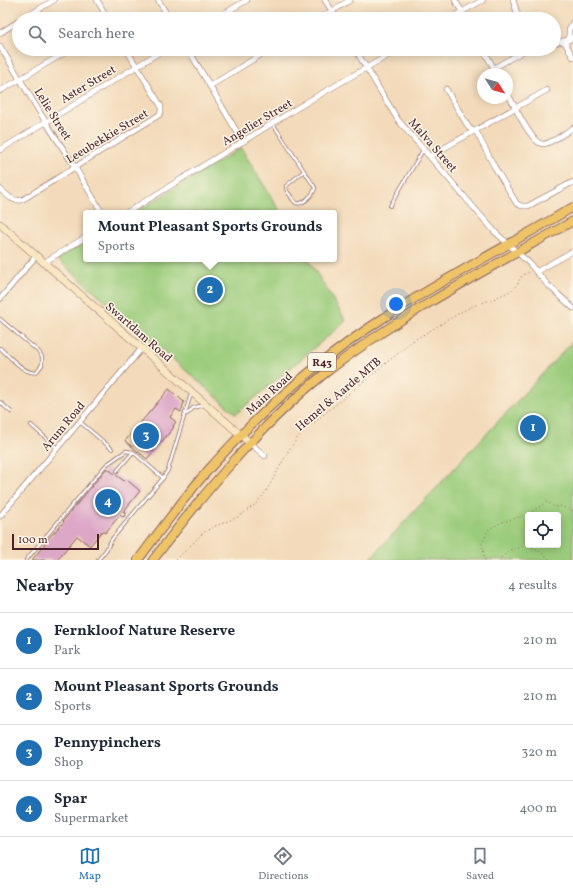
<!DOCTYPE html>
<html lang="en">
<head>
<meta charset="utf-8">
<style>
	body { margin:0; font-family:Vollkorn,serif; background:#f6f6f7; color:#1f2937 }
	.controls { position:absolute; right:12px; bottom:12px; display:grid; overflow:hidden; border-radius:4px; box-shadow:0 2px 10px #0003 }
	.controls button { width:36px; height:36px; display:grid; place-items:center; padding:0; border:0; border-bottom:1px solid #e0e1e3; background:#fff; color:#1f2937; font:20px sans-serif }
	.compass { position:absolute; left:477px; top:68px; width:36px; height:36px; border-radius:50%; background:#fff; box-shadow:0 2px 10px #0003; rotate:126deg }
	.scale { position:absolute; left:12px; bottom:10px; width:87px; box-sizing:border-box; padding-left:4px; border:2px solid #4a1f2b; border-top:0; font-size:11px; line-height:14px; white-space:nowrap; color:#4a1f2b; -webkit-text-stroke:3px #fcf5e5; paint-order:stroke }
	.you { position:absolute; left:396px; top:304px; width:14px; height:14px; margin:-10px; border:3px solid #fff; border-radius:50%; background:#1a73e8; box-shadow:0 0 0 6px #1a73e833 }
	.badge { display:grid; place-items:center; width:26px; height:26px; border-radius:50%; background:#1f6fb2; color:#fff; font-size:13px; font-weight:700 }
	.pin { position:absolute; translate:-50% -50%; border:2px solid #fff; box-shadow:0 1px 4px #0006 }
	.popup { position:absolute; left:83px; top:210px; width:254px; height:52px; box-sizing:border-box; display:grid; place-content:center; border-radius:4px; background:#fff; filter:drop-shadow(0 1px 3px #0005); font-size:13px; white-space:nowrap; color:#747a83 }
	.popup b { font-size:15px; color:#1f2937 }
	.popup::after { content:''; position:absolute; left:50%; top:100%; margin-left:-8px; border:8px solid transparent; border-top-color:#fff }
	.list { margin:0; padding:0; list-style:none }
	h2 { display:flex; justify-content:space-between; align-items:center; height:52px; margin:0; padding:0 16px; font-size:17px }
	h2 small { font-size:13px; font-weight:400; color:#747a83 }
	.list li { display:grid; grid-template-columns:26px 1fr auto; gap:12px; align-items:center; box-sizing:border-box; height:56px; padding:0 16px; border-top:1px solid #e0e1e3 }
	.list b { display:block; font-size:15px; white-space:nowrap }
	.list p { margin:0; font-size:13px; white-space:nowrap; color:#747a83 }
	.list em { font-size:13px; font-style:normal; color:#747a83 }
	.icon { flex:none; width:22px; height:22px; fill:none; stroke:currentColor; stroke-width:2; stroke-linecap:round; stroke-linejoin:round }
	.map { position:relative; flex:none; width:573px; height:560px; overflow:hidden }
	.search { position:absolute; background:#fff; box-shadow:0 2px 10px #0003; left:12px; right:12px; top:12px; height:44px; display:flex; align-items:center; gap:10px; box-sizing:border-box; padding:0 14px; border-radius:22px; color:#747a83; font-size:15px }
	.sheet { height:276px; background:#fff }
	nav { display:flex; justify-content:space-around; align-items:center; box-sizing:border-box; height:56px; border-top:1px solid #e0e1e3; background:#fff; font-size:11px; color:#747a83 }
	nav a { display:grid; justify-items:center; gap:2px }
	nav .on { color:#1f6fb2 }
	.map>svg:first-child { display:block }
	.green { fill:#9bcc7b; stroke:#727653; fill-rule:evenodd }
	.building { fill:#dda7c8 }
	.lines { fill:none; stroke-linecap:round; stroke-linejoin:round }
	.lane-casing { stroke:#85605d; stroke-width:4 }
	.street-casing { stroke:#85605d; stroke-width:6 }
	.secondary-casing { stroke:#85605d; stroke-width:8 }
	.primary-casing { stroke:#85605d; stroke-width:10 }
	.path { stroke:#85605d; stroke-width:1; stroke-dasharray:1 3; stroke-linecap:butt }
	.lane { stroke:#fff; stroke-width:2.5 }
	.street { stroke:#fff; stroke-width:5 }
	.secondary { stroke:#f9e7c3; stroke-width:7 }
	.primary { stroke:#efc469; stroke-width:8 }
	.labels { text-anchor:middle; stroke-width:3; stroke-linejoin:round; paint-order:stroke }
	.shield { fill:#fcf5e5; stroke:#7f5f63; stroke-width:1 }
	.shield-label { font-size:11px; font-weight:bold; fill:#4a1f2b }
	.street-label { font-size:12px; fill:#4a1f2b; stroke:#fcf5e5 }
</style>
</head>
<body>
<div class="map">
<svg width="573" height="560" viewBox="0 0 573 560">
	<rect width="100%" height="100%" fill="#fcf5e5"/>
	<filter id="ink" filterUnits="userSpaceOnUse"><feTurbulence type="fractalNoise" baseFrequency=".025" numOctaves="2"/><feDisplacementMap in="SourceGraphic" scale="8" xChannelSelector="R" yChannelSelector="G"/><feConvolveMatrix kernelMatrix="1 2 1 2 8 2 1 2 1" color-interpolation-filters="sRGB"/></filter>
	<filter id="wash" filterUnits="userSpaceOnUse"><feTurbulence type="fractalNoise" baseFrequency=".012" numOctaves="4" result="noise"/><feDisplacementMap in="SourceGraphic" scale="16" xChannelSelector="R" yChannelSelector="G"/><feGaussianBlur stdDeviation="0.9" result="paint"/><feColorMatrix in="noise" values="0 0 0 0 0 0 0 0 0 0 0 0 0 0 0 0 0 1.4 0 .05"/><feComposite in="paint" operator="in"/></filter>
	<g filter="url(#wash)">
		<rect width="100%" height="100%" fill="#f3daba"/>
		<g class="green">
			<path d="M241,148l40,65h-147z"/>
			<path d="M86,242v17h222l38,62 -110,93 -179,-155z"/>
			<path d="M573,341v219h-204zM528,515h30v30h-30z"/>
		</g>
		<g id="blocks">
			<g class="building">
				<path d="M169,389l15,13 -3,10 -5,-3 -6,8 6,5 -3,4 1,1 -27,32 -22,-18z"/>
				<path d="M107,468l17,13 2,-2 14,12 -17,21 2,1v3l-3,1 -2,-2 -15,18 -3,-2 -12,15 -13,-10 -20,24h-25l13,-16 -1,-1 20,-21 -1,-1z"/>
			</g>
		</g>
	</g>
	<g filter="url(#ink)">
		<use href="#blocks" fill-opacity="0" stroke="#85605d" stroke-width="1"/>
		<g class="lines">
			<g class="lane-casing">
				<g id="lane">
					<path d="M273,124l41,62 1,2c-1,6 -13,18 -19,15 -3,-2 -5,-6 -6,-8 -3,-3 -4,-5 -4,-9l18,-15"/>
					<path d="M390,206l33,-56"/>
					<path d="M0,319l39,33 3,5v8c-2,2 -4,6 -6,7 -10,4 -29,-18 -36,-24"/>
					<path d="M0,402l11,10"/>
					<path d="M187,414l6,-6 10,-3"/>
					<path d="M80,422l32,27"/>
					<path d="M31,425l26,23"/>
					<path d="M117,471l16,-19"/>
					<path d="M26,560l80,-95 20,-14 7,1 30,26"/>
					<path d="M98,560l8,-10 6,-11 51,-61 5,-8 22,-73 3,-3"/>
				</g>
			</g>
			<g class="street-casing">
				<g id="street">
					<path d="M97,0l11,19"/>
					<path d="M158,0l12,19"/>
					<path d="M325,0l12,19"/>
					<path d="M455,0l11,19"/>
					<path d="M513,0l6,19"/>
					<path d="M23,19l31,-19"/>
					<path d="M215,19l32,-19"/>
					<path d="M319,19l31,-19"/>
					<path d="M449,19l34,-19"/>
					<path d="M0,33l19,-12"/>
					<path d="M569,40v-10l4,-8"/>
					<path d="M564,41l9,16"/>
					<path d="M554,43l14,-3 5,-3"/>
					<path d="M0,46l45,75 30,46 27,46"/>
					<path d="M188,49l55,93"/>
					<path d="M355,49l43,71 97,112 34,31 18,21 26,24"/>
					<path d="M483,49l14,25"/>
					<path d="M494,68l33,-19"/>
					<path d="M210,86l60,-37"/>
					<path d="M446,89l23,39 8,5 17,33 23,38 5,2h6l45,-24"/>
					<path d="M0,91l71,-42"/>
					<path d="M507,92c6,10 24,52 36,52 8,0 23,-12 30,-16"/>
					<path d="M0,150l165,-101"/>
					<path d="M430,156l117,-66"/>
					<path d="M0,189c7,6 12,13 22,11l137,-85 2,-3v-6l-35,-57"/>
					<path d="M126,213l181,-111 92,-53"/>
					<path d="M43,263l43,-26"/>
					<path d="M536,272l37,-21"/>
					<path d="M0,299l36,-43"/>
					<path d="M250,443l15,13"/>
					<path d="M0,516l142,-168"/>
				</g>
			</g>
			<g class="secondary-casing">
				<path id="secondary" d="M0,224l250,219"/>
			</g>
			<g class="primary-casing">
				<g id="primary">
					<path d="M138,560c21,-28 42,-57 65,-84 52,-60 113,-114 179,-157 62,-41 128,-74 191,-112"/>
					<path d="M153,560c51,-67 105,-133 171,-186 77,-60 164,-105 249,-153"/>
				</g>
			</g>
			<g class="path">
				<path d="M176,560l27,-27 10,-6 25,-10 19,-14 10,-13 22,-40 9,-13 9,-9 89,-73 15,-13 50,-30 12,-6 23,-8 16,-8 5,-5 5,-10 8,-3"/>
				<path d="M485,560l-3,-17 7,-14 11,-6 28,-9 19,-12 8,5 5,-1 13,5"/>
				<path d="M498,560l12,-10 9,-2 5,-4 12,5 15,11"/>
			</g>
			<use href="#lane" class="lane"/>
			<use href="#street" class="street"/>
			<use href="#secondary" class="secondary"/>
			<use href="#primary" class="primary"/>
		</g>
	</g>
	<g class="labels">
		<rect class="shield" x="308" y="353" width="28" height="18" rx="3"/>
		<g class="shield-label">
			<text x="322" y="366">R43</text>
		</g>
		<g class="street-label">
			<text transform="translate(88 84) rotate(-31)" y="4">Aster Street</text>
			<text transform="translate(53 114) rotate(58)" y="4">Lelie Street</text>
			<text transform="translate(257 122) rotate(-31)" y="4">Angelier Street</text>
			<text transform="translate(107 136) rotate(-31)" y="4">Leeubekkie Street</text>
			<text transform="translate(433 145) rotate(49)" y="4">Malva Street</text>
			<text transform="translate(139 332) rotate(41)" y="4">Swartdam Road</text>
			<text transform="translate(269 393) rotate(-42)" y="4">Main Road</text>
			<text transform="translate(338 394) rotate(-40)" y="4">Hemel &amp; Aarde MTB</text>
			<text transform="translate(63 426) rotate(-50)" y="4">Arum Road</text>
		</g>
	</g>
</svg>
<div class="controls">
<button><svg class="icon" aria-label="locate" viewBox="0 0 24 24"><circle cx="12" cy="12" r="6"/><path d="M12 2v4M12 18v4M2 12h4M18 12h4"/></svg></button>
</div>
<svg class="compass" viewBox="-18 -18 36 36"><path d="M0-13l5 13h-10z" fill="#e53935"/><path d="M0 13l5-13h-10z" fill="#747a83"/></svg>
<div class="scale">100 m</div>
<div class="you"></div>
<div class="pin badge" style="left:533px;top:428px">1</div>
<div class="pin badge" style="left:210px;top:290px">2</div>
<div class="popup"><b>Mount Pleasant Sports Grounds</b>Sports</div>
<div class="pin badge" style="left:146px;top:436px">3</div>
<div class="pin badge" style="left:108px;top:502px">4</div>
<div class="search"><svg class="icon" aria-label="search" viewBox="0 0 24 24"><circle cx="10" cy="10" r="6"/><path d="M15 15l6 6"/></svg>Search here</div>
</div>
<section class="sheet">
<h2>Nearby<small>4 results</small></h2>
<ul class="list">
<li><span class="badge">1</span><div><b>Fernkloof Nature Reserve</b><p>Park</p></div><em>210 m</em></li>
<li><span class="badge">2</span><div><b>Mount Pleasant Sports Grounds</b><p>Sports</p></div><em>210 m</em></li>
<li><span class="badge">3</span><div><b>Pennypinchers</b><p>Shop</p></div><em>320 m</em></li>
<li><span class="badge">4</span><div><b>Spar</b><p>Supermarket</p></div><em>400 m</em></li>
</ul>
</section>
<nav>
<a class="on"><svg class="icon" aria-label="map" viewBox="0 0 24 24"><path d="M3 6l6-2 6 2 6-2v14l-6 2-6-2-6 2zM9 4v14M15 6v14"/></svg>Map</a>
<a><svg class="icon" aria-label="directions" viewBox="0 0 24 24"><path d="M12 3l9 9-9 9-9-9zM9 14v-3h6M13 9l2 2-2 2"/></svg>Directions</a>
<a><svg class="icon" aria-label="saved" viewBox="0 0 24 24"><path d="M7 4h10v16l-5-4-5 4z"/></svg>Saved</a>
</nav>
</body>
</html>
